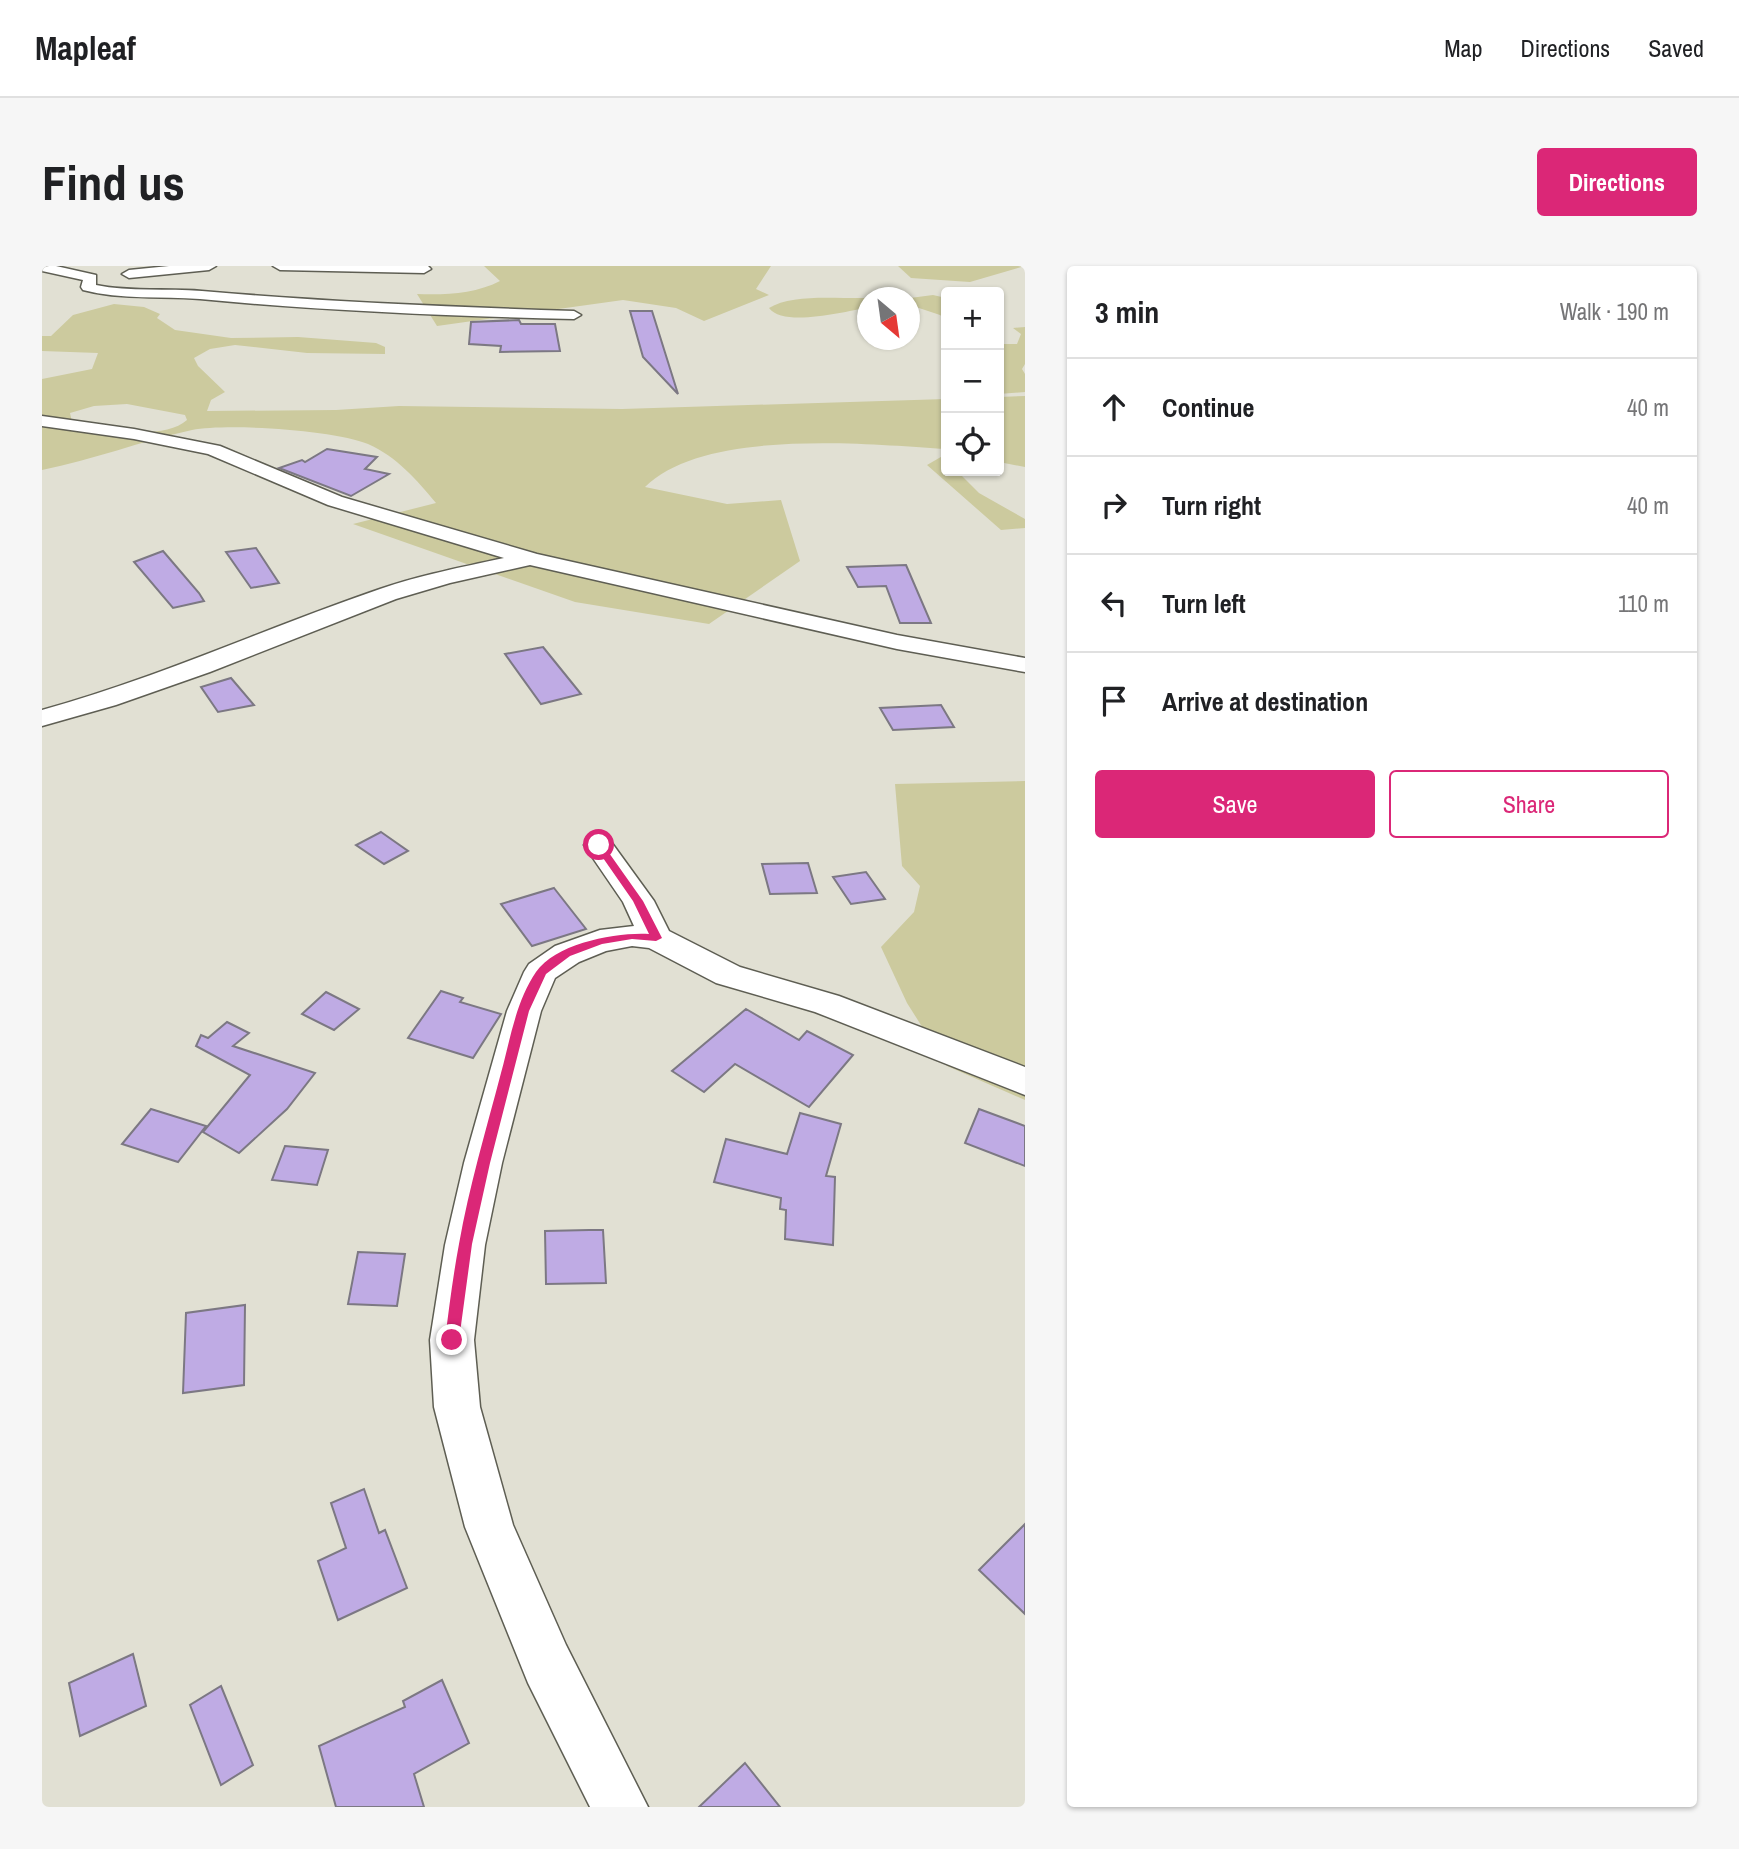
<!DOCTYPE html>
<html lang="en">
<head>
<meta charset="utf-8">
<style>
	body { margin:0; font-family:"Archivo Narrow",sans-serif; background:#f6f6f6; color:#202124 }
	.controls { position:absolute; right:21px; top:21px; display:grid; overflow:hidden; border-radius:7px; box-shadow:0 2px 5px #0004 }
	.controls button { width:63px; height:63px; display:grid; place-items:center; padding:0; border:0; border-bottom:2px solid #e0e0e0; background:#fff; color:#202124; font:35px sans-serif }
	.compass { position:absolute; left:815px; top:21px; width:63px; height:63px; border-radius:50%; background:#fff; box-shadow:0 2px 5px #0004; rotate:151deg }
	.stop { position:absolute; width:21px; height:21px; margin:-16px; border:5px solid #db2777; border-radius:50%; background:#fff }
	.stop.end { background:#db2777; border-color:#fff; box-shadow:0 2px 7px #0008 }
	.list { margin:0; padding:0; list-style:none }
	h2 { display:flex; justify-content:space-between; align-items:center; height:91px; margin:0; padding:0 28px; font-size:30px }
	h2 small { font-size:23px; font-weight:400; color:#757577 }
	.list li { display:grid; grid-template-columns:46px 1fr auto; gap:21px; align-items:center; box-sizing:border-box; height:98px; padding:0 28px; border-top:2px solid #e0e0e0 }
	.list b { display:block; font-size:26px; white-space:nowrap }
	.list em { font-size:23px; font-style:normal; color:#757577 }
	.actions { display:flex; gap:14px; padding:21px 28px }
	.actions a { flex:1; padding:16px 0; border:2px solid #db2777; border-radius:7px; text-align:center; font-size:24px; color:#db2777 }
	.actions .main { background:#db2777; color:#fff }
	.icon { flex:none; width:38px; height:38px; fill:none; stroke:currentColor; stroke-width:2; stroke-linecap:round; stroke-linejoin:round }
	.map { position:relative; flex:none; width:983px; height:1541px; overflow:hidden; border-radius:7px }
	header { display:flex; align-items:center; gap:42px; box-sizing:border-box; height:98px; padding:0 35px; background:#fff; border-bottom:2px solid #e0e0e0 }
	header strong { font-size:33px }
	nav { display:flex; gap:38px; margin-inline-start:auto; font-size:24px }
	.intro { display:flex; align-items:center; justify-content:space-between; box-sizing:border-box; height:168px; padding:0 42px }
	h1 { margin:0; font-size:49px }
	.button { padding:18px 32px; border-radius:7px; background:#db2777; color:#fff; font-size:24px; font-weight:700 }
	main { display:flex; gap:42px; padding:0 42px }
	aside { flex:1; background:#fff; border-radius:7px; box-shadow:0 2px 5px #0004 }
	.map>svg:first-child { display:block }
	.green { fill:#ccca9e; fill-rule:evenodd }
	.building { fill:#bfabe4; stroke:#7c7883; stroke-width:2 }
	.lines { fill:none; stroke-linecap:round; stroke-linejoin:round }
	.minor-casing { stroke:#5e5e53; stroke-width:3 }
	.minor { fill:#fff; fill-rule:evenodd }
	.route { fill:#db2777 }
</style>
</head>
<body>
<header>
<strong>Mapleaf</strong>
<nav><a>Map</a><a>Directions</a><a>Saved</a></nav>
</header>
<div class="intro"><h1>Find us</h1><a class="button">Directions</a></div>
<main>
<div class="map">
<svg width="983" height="1541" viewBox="0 0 983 1541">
	<rect width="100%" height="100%" fill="#e1e0d3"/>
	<g class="green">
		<path d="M442,0h287l-15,23 13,6 -65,26 -28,-13 -53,-8 -186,26 -20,-32c28,1 58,0 83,-13z"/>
		<path d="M856,0h127l-55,16 -59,-4z"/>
		<path d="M891,29l13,3 -3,2 3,1v19l-6,-5 -30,-10v-7z"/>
		<path d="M825,32v10c-22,3 -83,20 -98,0 23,-15 71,-9 98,-10z"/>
		<path d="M72,38l30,3 16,7 -3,4 18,12 56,8 67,-1 78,6 9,4v7l-78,-1 -72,-8 -25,4 -16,9 4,8 27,26 -14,8 -4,11 129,-1 63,-4 223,3 324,-10v50c-79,-5 -242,-21 -301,38l82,17 54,-4 19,61 -91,63 -134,-22 -222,-78 83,-21c-20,-24 -39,-46 -68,-59 -33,-14 -140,-21 -176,-14 -51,11 -99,30 -150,40v-91l50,-10 6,-16 -56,-2v-15h9l22,-21zM85,138l58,11 2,5c-23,21 -87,10 -115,2l-2,-9 24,-7z"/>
		<path d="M983,61v37l-3,5 3,5v18l-26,2v-50h18l4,-10 -8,-6z"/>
		<path d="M983,130v71l-26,-5v-65z"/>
		<path d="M904,188v17h15l-2,2 20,20 46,26v9l-24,2 -74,-65z"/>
		<path d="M983,515v319l-78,-34 -40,-63 -26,-56 33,-35 6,-26 -18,-20 -7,-82z"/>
	</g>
	<g class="building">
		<path d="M588,45h22l26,83 -35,-37z"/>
		<path d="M477,54l2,4h34l5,27 -60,1 1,-6 -32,-2 2,-22z"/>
		<path d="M285,183l50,8 -12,12 24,5 -38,22 -72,-28 23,-8 3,2z"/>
		<path d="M214,282l23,35 -28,5 -25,-36z"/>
		<path d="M121,285l36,42 5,8 -31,7 -39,-46z"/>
		<path d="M864,299l25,58h-31l-14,-37 -28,1 -11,-20z"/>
		<path d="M501,381l38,47 -40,10 -36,-50z"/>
		<path d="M189,412l23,27 -36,7 -17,-25z"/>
		<path d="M899,439l13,22 -61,3 -13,-22z"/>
		<path d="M339,566l27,19 -24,13 -28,-19z"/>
		<path d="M766,597l9,30 -47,1 -8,-30z"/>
		<path d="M824,606l19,27 -34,5 -18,-27z"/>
		<path d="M512,622l32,41 -54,17 -31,-42z"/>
		<path d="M399,725l22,7 -3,4 41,12 -28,44 -65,-20z"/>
		<path d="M284,726l33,17 -25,21 -32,-16z"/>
		<path d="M704,743l53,31 8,-9 46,24 -44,52 -74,-43 -31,28 -32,-21z"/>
		<path d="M185,756l22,11 -16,13 82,27 -28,36 -48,44 -36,-21 47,-57 -54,-29 5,-11 7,3z"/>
		<path d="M109,843l55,17 -28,36 -56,-18z"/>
		<path d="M937,843l46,17v40l-60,-23z"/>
		<path d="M758,847l41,11 -15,52 9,1 -2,68 -48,-6 1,-29 -6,-1 1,-11 -67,-16 12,-43 61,15z"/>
		<path d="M243,880l43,4 -11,35 -45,-5z"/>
		<path d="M547,964h14l3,53 -60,1 -1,-53z"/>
		<path d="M316,986l47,2 -8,52 -49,-2z"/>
		<path d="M203,1039l-1,80 -61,8 3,-80z"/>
		<path d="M322,1223l15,44 6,-3 22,58 -69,32 -20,-59 28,-13 -15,-45z"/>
		<path d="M983,1258v90l-46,-44z"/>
		<path d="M91,1388l13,52 -66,30 -11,-53z"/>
		<path d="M400,1414l27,63 -55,31 10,33h-88l-17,-61 86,-39 -2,-6z"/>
		<path d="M179,1420l32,79 -32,20 -31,-80z"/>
		<path d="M703,1497l35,44h-81z"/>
	</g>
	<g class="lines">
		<g class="minor-casing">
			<g id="minor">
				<path d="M0,0h14l40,9v10c34,7 71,3 106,6 124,11 248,16 372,20l7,4 -7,4c-125,-3 -249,-8 -374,-20 -39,-3 -78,1 -117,-9l-2,-3 2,-7 -41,-9z"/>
				<path d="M127,0h47l-7,4 -80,8 -7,-4 7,-4z"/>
				<path d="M231,0h155l3,3 -7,4 -144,-3z"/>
				<path d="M0,150l92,13 86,17 122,51 195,57 360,81 128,23v14l-128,-23 -367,-84 -80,18 -54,16 -186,73 -94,33 -74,21v-16c116,-32 224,-82 338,-121 40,-14 82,-22 124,-31l-176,-53 -120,-51 -74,-15 -92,-13z"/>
				<path d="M557,570l10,3 45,62 15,30 71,36 99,29 186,71v28l-210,-83 -99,-29 -67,-35 -17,-2 -26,5 -27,11 -24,16 -14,33 -39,152 -17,82 -11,95 6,67 33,118 53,120 82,162h-58l-62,-124 -63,-156 -31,-120 -4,-67 15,-95 19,-82 43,-152 17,-39 5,-8 26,-18 45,-16 34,-4 -11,-24 -39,-57 5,-6z"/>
			</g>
		</g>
		<use href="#minor" class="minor"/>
	</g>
	<path class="route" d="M553,577h7l41,58 19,37 -6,3 -24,-2 -30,5 -32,12 -24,18 -17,37 -39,152 -18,81 -13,96 -7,6 -7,-6c4,-32 8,-64 14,-96 10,-57 27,-114 42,-171 9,-33 15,-72 35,-101 20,-29 81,-40 113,-38l-16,-33 -39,-56z"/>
</svg>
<div class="controls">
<button>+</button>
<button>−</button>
<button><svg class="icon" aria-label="locate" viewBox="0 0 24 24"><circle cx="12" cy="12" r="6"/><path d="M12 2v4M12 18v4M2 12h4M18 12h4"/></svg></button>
</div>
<svg class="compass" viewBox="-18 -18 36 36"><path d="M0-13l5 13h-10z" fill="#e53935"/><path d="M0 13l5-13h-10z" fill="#757577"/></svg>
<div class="stop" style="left:557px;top:579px"></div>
<div class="stop end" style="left:410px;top:1074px"></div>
</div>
<aside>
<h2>3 min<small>Walk · 190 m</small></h2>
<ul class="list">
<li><svg class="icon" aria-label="ahead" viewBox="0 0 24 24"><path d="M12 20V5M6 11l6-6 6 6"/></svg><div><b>Continue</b></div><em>40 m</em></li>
<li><svg class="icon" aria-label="right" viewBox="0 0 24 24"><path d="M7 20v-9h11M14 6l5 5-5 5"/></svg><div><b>Turn right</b></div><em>40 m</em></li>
<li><svg class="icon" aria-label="left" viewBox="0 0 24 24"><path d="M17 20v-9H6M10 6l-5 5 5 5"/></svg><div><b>Turn left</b></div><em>110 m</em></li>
<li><svg class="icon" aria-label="arrive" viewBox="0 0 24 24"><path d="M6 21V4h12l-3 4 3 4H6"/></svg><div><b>Arrive at destination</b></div></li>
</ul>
<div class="actions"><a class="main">Save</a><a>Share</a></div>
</aside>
</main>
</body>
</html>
